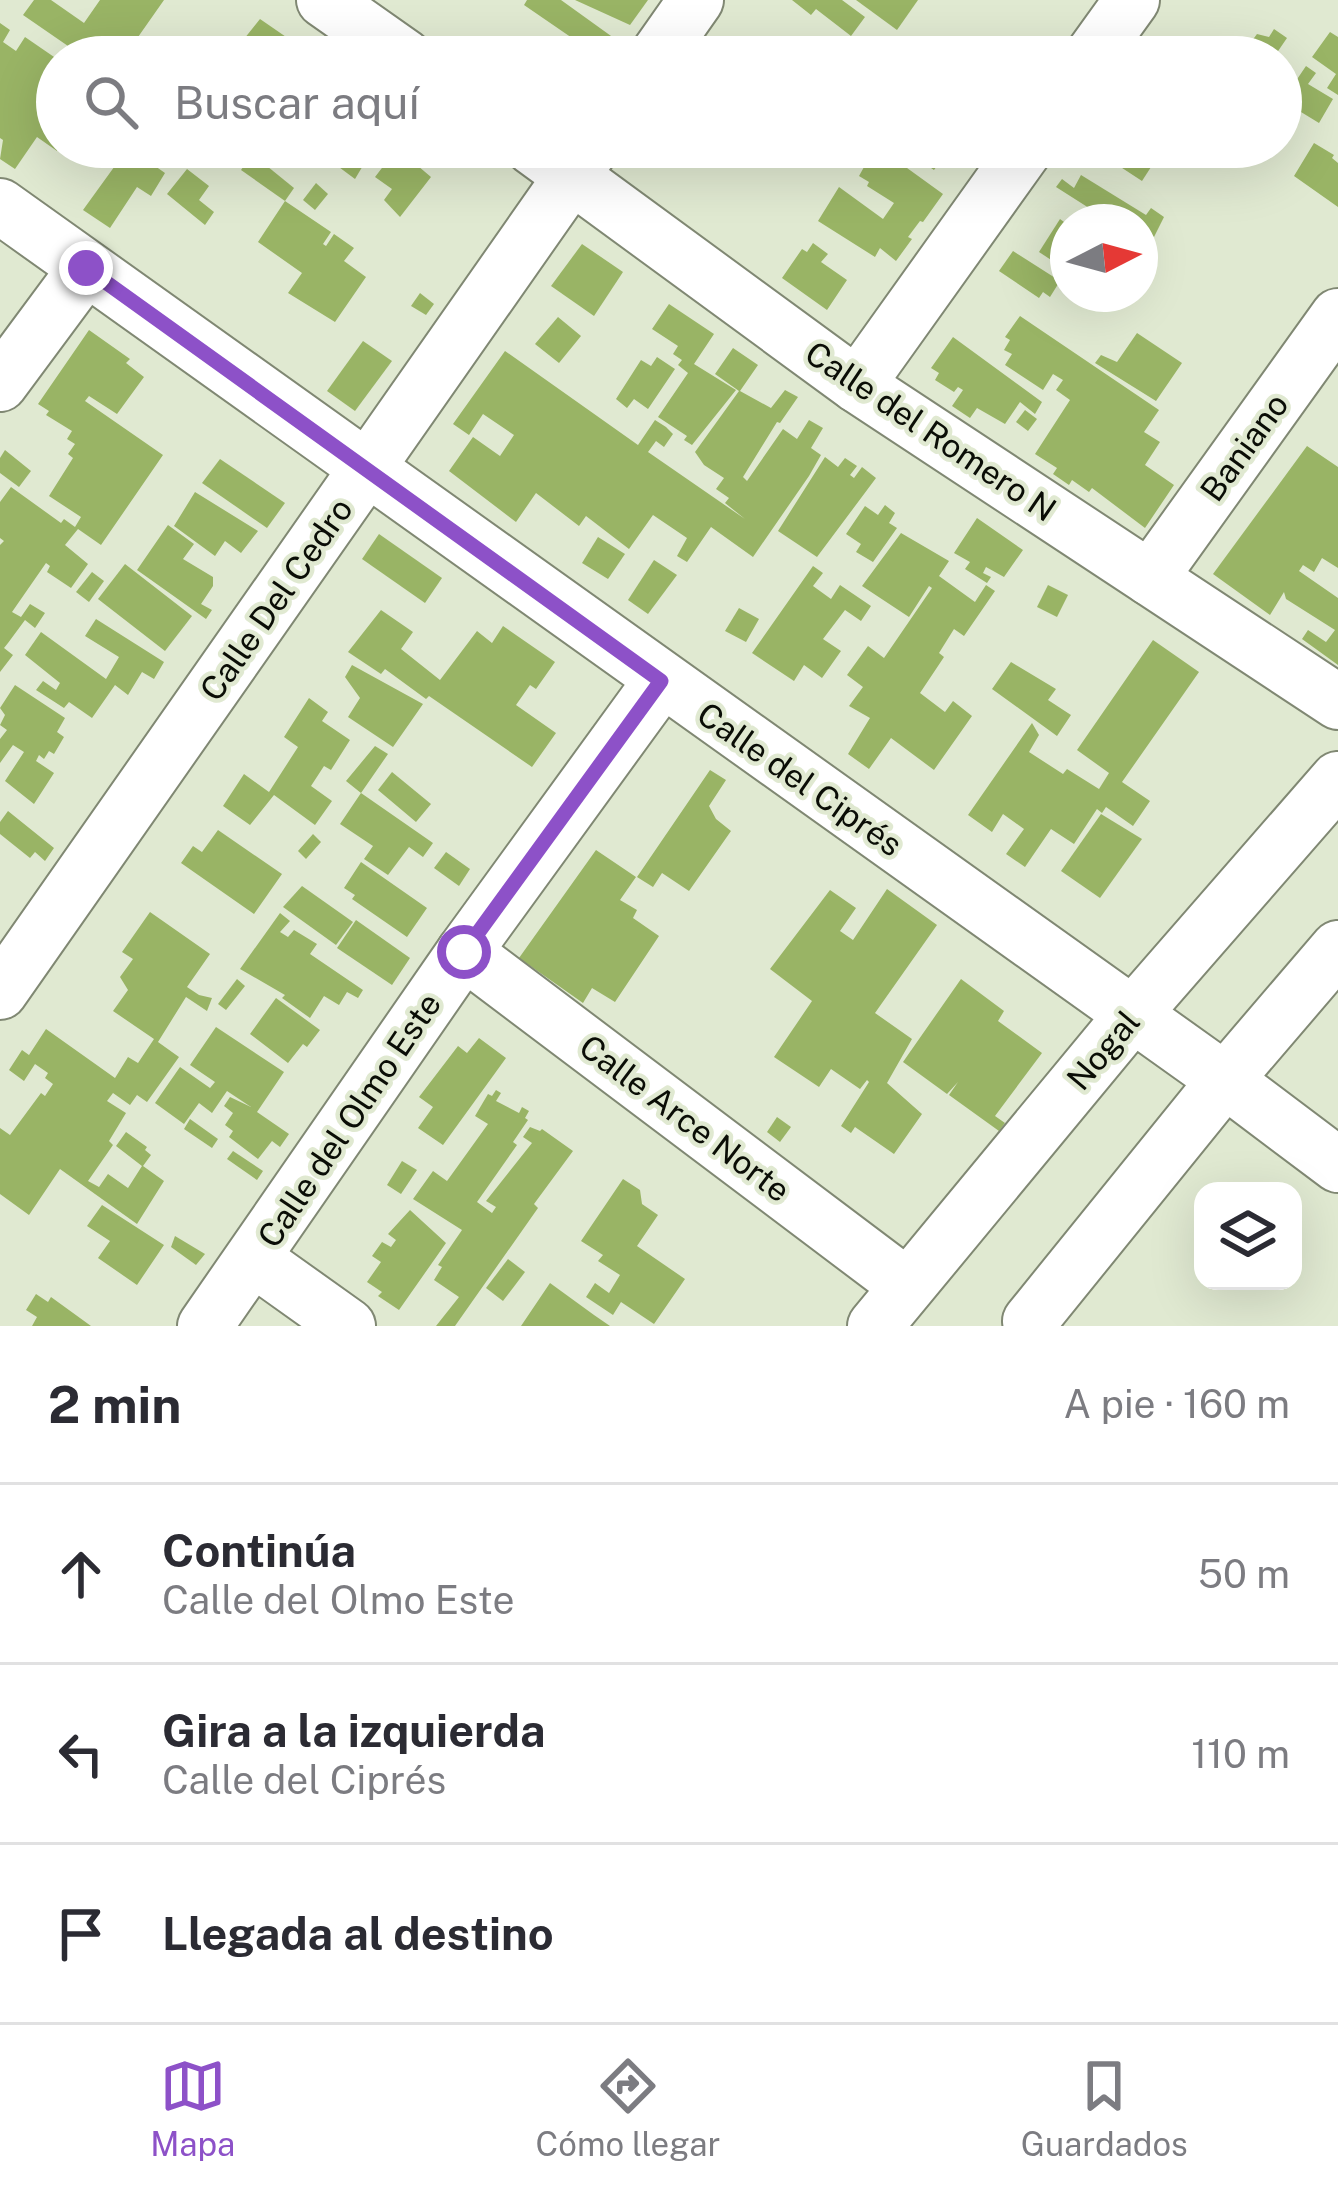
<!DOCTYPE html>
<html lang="es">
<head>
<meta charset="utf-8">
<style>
	body { margin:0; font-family:"Public Sans",sans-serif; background:#f7f7f7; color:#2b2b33 }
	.controls { position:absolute; right:36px; bottom:36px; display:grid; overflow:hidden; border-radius:24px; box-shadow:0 12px 48px #0002 }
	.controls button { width:108px; height:108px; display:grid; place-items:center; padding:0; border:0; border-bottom:3px solid #e1e1e2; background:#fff; color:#2b2b33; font:60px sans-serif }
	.compass { position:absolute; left:1050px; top:204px; width:108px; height:108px; border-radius:50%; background:#fff; box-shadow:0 12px 48px #0002; rotate:84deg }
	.stop { position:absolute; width:36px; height:36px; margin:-27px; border:9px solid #8d51c8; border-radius:50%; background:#fff }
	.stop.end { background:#8d51c8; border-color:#fff; box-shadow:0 3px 12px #0008 }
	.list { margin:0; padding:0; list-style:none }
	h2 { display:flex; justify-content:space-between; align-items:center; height:156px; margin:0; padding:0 48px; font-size:51px }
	h2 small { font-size:39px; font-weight:400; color:#7c7c81 }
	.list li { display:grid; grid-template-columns:78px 1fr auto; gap:36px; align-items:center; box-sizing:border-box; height:180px; padding:0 48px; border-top:3px solid #e1e1e2 }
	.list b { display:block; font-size:45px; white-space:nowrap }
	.list p { margin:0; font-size:39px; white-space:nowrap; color:#7c7c81 }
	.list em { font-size:39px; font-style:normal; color:#7c7c81 }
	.icon { flex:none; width:66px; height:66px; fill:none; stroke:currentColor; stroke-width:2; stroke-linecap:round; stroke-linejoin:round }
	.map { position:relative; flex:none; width:1338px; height:1326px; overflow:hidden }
	.search { position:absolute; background:#fff; box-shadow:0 12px 48px #0002; left:36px; right:36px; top:36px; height:132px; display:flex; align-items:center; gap:30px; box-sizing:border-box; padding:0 42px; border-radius:66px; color:#7c7c81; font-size:45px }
	.sheet { height:696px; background:#fff }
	nav { display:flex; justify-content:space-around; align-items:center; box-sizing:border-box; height:168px; border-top:3px solid #e1e1e2; background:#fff; font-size:33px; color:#7c7c81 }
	nav a { display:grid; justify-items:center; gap:6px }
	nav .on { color:#8d51c8 }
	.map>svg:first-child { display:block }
	.building { fill:#99b465 }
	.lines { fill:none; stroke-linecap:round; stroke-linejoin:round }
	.street-casing { stroke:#808873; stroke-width:58 }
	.street { stroke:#fff; stroke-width:54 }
	.route { stroke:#8d51c8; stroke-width:15 }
	.labels { text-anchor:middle; stroke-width:9; stroke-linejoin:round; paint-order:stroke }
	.street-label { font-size:33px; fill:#0a0d06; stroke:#e0e9d1 }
</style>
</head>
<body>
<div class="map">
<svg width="1338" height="1326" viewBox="0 0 1338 1326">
	<rect width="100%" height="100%" fill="#e0e9d1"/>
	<g class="building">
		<path d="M34,0h17l33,23 16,-23h64l-40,57h-13l-21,-15 -9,15h-20l7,-11 -45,-31z"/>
		<path d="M527,0h34l57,41 -12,16h-44l13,-17 -51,-35z"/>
		<path d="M575,0h73l-18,25z"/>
		<path d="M792,0h50l23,17 -14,19 -35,-27 -5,6z"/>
		<path d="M856,0h62l-21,30z"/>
		<path d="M260,19l16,11 39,27h-72l5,-7 -8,-6z"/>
		<path d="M0,23l10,7 -7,12 13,9 9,-14 32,22v92l-20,-14 -22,32 -15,-10 3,-19 -3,-2z"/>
		<path d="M1274,29l13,9 -13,19h-34l17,-23 12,3z"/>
		<path d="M1330,32l8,5v58l-11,-7 9,-14 -24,-17z"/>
		<path d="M1178,36l14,10 17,11h-45z"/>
		<path d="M1306,66l10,7 -8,11 25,15 -14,24 -18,-11 -20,31v-40z"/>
		<path d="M1314,143l20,12 -2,3 6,5v44l-44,-31z"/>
		<path d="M95,147h55l-5,12 20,14 -14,23 -14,-9 -27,41 -27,-18 34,-47z"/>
		<path d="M324,147h50l-19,32 -35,-26z"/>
		<path d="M398,147h13l8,6 -1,13 13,11 -31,40 -16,-17 8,-11 -17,-12z"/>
		<path d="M864,147h14l65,47 -20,28 -3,-1 -12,16 4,2 -16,22 -16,-13 -5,9 -57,-36 21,-34 44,32 11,-16 -27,-17 2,-4 -10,-6 5,-9 -9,-7z"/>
		<path d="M900,147h66l-6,9 -11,-7 -15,21z"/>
		<path d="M1090,147h67l5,3 -20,31z"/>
		<path d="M252,154l42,34 -9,13 -44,-31z"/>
		<path d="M187,169l22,17 -10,14 15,12 -9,13 -38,-31z"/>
		<path d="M1081,175l65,40 5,-7 13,9 -10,20 -14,-6v-9h-15l-10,-6 -4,6 -55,-35 6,-8 12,9z"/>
		<path d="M316,183l12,11 -13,16 -12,-10z"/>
		<path d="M285,201l46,31 -8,12 3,2 8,-12 20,14 -10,13 22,16 -31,45 -47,-29 14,-20 -44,-31z"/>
		<path d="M1060,219l8,6v46l-29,-19z"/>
		<path d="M813,243l15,11 -7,8 26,18 -20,30 -45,-32 20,-29 5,3z"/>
		<path d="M582,244l41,28 -29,44 -43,-30z"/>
		<path d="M1013,251l47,30 -10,16 -7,-5 -4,6 -40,-27z"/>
		<path d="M420,293l14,11 -8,11 -15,-9z"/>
		<path d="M669,304l45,30 -20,30 42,26 -44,55 -8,-5 3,-4 -29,-19 30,-44 -10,-8 4,-5 -9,-6 5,-8 -26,-17z"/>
		<path d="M1020,316l139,94 -15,22 16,10 -15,23 29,20 -29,43 -53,-40 -3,4 -17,-12 -3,5 -16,-11 4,-6 -22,-14 35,-54 -14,-10 7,-10 -10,-6 -10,16 -38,-25 7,-11 -8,-4 6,-10 -5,-3z"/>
		<path d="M558,317l23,19 -22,27 -24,-19z"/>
		<path d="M89,330l41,29 -4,4 18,14 -27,37 -28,-18 -4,5 78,54 -62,90 -23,-16 -13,16 23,19 -17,24 -24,-16 3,-6 -4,-3 -34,49 9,5 9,-13 15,9 -10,15 -10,-8 -17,23 -4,5 9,7 -13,17v-127l4,-4 -4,-3v-36l11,-15 50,36 3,-4 11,8 6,-10 -32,-21 24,-38 -5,-4 7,-10 -8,-5 5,-8 -26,-16 3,-4 -11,-7z"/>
		<path d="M1137,333l45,30 -26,38 -61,-38 6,-8 16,7z"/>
		<path d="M953,337l89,65 -7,12 -15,-12 -15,22 -28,-16 -7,10 -18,-12 11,-16 -5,-3 -4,5 -19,-12 4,-7 -8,-5z"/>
		<path d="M363,341l29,20 -37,50 -28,-20z"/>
		<path d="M733,348l25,17 -18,26 31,17 14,-18 13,7 -18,26 -3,-1 -34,55 4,4 36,-52 14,10 12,-19 14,8 -12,20 10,7 -12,21 -56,81 -42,-30 -24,35 -10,-6 10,-18 -34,-23 -24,34 -43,-33 -7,10 -43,-33 -20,29 -67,-51 24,-34 27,19 14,-21 -31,-21 -14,21 -16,-11 52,-73 133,94 17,-25 11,7 7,7 -9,13 -8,-6 -8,11 97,67 -20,-16 4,-5 -13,-9 8,-11 -20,-13 -9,-13 44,-61 -24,-17z"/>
		<path d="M657,357l18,12 -27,40 -14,-10 -7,9 -11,-9 25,-39 10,6z"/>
		<path d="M1025,410l12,9 -9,12 -12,-9z"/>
		<path d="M1307,446l31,21v101l-16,-10 -8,14 -11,-7 -4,6 39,27v67l-36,-26 6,-9 18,12 9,-12 -49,-31 -2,-7 -14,23 -57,-41z"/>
		<path d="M5,450l26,21 -12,16 -19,-14v-15z"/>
		<path d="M825,457l13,10 7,-9 12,8 -7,9 4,3 8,-11 14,11 -59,79 -39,-26z"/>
		<path d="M220,459l65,44 -18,25 -65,-45z"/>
		<path d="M195,492l63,39 -17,22 -16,-12 -10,15 -41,-30z"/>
		<path d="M885,505l10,8 -6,10 8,5 -24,34 -17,-10 5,-8 -15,-10 19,-28 13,9z"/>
		<path d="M977,518l46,32 -19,27 -18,-10 -3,6 8,4 -4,6 -22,-14 5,-7 -16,-9z"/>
		<path d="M168,525l26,19 -11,15 30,18v9l-12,18 11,6 -6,9 -69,-49z"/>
		<path d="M901,533l48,28 -10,15 36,26 11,-17 9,6 -31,45 -10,-7 -15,24 5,4 -24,36 25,19 8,-11 19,15 -38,54 -43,-32 -22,31 -21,-15 22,-36 -21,-12 14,-19 -16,-12 21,-29 16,12 48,-70 -3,-2 -20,31 -47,-31z"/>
		<path d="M379,534l63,44 -17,25 -63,-44z"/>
		<path d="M598,537l27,17 -17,25 -26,-16z"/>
		<path d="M654,560l23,15 -29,39 -20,-14z"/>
		<path d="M125,564l67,52 -27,35 -67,-52z"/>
		<path d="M813,566l10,7 -10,13 18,13 9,-14 31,21 -10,15 -16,-11 -22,29 18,12 -19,27 -18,-13 -10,16 -42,-28z"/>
		<path d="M92,572l12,9 -15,21 -13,-10z"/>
		<path d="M1048,585l20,10 -11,22 -20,-10z"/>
		<path d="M739,608l20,11 -13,23 -21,-11z"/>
		<path d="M381,610l32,22 -12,17 39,31 37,-49 15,12 11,-17 52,36 -19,27 -6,-4 -14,20 40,28 -24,34 -103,-71 -3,3 -41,-30 -4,5 -33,-22z"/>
		<path d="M96,619l68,43 -10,17 -12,-7 -14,23 -13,-10 -23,33 -23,-16 -5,6 -28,-18 7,-9 13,9 4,-7 -35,-28 16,-23 65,47 13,-22 -34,-21z"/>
		<path d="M1153,640l46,32 -77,110 28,19 -17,25 -27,-19 -4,6 -5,-4 -23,35 -23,-15 -26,38 -19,-13 18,-25 -21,-15 -11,18 -24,-17 64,-92 7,12 -10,17 34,22 4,-5 32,20 10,-16 -32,-23z"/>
		<path d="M1011,662l45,27 -8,11 23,15 -14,21 -65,-47z"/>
		<path d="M352,665l71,39 -30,43 -45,-30 12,-19 -15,-21z"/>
		<path d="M15,685l50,33 -8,14 7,5 -10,17 -5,-3 -5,8 -5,-4 -3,6 18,12 -20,31 -29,-23 19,-29 -11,-7 -13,18v-24l7,-9 -7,-5 5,-10 -5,-7z"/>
		<path d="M309,698l19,14 -6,9 28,19 -19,30 -7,-4 -13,20 21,15 -17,24 -41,-30 -24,30 -27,-19 21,-32 25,18 29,-45 -14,-10z"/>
		<path d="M375,746l13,8 -27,39 72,50 -10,14 -14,-10 -21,28 -24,-16 9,-13 -33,-22 21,-31 -15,-12z"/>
		<path d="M710,770l16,10 -17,26 7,13 15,12 -42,60 -27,-18 -9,14 -16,-10z"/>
		<path d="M392,772l39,32 -15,18 -38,-32z"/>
		<path d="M8,811l46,37 -9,13 -10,-9 -5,6 -30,-24v-12z"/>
		<path d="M1101,814l41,25 -42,59 -39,-27z"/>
		<path d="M218,830l64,44 -28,40 -73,-51 12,-17 9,6z"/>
		<path d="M313,834l8,8 -15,17 -8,-8z"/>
		<path d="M596,850l40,27 -16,23 17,10 -4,8 26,18 -44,66 -23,-14 -9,15 -64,-45z"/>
		<path d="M446,852l24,17 -11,17 -25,-18z"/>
		<path d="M361,862l66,46 -20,29 -55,-38 3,-4 -11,-7z"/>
		<path d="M302,886l51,36 -17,23 -53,-38z"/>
		<path d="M887,889l50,36 -62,88 37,26 -25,44 35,31 -28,40 -39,-27 -4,6 -10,-7 28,-44 -2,-2 -7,9 -29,-20 -12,18 -45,-30 38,-56 -42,-32 60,-79 26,18 -16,23 13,9z"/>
		<path d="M150,912l60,42 -23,33 12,8 13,3 -5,13 -21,-14 -28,45 21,15 -32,45 -10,-7 -7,10 -17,-12 -6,8 19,12 -17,28 4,4 -25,36 11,6 9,-13 20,14 14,-22 -26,-20 10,-14 21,15 -2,3 6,5 -8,11 21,15 -27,43 -77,-55 -31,46 -29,-21v-66l10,7 31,-42 4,3 8,-12 -8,-6 3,-5 -13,-9 -11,17 -15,-11 13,-20 7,5 17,-26 69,49 13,-21 10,6 16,-24 -41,-28 15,-21 -8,-13 13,-18 -11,-7z"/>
		<path d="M280,913l10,8 -10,11 8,5 6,-7 23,14 -7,10 53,36 -5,8 -11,-6 -8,13 -15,-9 -14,22 -28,-20 3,-3 -45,-26z"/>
		<path d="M356,920l54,38 -18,27 -55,-37z"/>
		<path d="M237,979l8,7 -19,24 -8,-6z"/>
		<path d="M961,979l43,32 -6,10 44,32 -47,63 10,7 -6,8 -50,-36 9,-13 -11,12 -44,-32z"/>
		<path d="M276,998l44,32 -13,17 -4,-3 -15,19 -38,-29z"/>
		<path d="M216,1027l68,45 -27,40 32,22 -9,13 -8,-6 -14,18 -29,-22 4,-6 -8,-6 8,-12 -9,-7 6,-9 21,10 -24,-16 -15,22 -13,-10 -15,21 -29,-21 25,-36 30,21 5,-6 -25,-17z"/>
		<path d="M479,1038l27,20 -63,87 -25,-17 15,-21 -14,-10 39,-51 9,7z"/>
		<path d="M496,1090l5,3 -5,8 23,12 3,-6 7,4 -4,7 3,2 -15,22 4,3 -40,57 15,11 4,-6 -10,-6 46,-58 -9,-6 7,-10 10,4 2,-2 31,22 -39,53 4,4 -83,118h-19l23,-29 -25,-17 8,-13 -4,-2 24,-35 -49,-31 20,-28 14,10 41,-57 -13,-8 13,-22 4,2z"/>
		<path d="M777,1117l14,10 -11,15 -13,-10z"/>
		<path d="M190,1119l28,20 -6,9 -28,-19z"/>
		<path d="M233,1151l30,20 -6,9 -30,-21z"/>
		<path d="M402,1161l15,9 -16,24 -14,-9z"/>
		<path d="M623,1179l17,11 2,14 16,11 -21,31 48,33 -31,45 -33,-22 -8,13 -27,-18 9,-14 14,10 11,-18 -22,-14 5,-6 -22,-14z"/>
		<path d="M102,1205l62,40 -27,40 -39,-27 12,-17 -23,-15z"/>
		<path d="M410,1210l36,33 -47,67 -21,-14 4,-4 -15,-10 14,-20 -9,-6 10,-14 9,5 5,-7 -8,-6z"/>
		<path d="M175,1236l30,18 -9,11 -25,-18z"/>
		<path d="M508,1259l17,13 -22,29 -17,-13z"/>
		<path d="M550,1283l44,32 16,11h-89z"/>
		<path d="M36,1294l12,8 3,-5 40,29h-59l5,-9 -11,-7z"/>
	</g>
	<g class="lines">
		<g class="street-casing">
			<g id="street">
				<path d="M324,0l81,57"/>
				<path d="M656,57l40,-57"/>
				<path d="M1091,57l41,-57"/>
				<path d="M532,147l325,238 481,317"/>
				<path d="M0,206l1225,874 -195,241"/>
				<path d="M0,384l86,-116"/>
				<path d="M857,385l170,-238"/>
				<path d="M1150,578l188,-262"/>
				<path d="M1338,948l-113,132 113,85"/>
				<path d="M464,952l442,333"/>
				<path d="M0,992l592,-845"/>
				<path d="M254,1259l94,67"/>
				<path d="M205,1326l259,-374 197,-271"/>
				<path d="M875,1326l258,-312 205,-235"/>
			</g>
		</g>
		<use href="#street" class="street"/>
	</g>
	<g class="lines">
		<path class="route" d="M86,268l575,413 -197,271"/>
	</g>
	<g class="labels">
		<g class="street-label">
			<text transform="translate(931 431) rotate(34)" y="12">Calle del Romero N</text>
			<text transform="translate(1244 447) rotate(-54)" y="12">Baniano</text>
			<text transform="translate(276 599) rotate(-55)" y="12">Calle Del Cedro</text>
			<text transform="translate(800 779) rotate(35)" y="12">Calle del Ciprés</text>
			<text transform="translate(1103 1050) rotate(-50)" y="12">Nogal</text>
			<text transform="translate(685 1118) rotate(37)" y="12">Calle Arce Norte</text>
			<text transform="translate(349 1120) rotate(-56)" y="12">Calle del Olmo Este</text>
		</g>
	</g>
</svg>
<div class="controls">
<button><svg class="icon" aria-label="layers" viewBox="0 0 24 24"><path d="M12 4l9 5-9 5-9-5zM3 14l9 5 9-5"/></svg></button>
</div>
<svg class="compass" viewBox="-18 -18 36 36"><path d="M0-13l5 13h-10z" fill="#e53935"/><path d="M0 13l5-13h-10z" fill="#7c7c81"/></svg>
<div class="stop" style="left:464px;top:952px"></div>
<div class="stop end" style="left:86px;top:268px"></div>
<div class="search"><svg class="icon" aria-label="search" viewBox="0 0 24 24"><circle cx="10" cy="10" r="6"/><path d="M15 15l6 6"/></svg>Buscar aquí</div>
</div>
<section class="sheet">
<h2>2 min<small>A pie · 160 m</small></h2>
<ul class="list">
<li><svg class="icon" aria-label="ahead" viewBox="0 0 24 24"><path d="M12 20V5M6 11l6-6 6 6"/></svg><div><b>Continúa</b><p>Calle del Olmo Este</p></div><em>50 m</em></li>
<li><svg class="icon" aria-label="left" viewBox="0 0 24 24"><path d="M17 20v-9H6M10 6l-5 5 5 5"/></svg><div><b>Gira a la izquierda</b><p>Calle del Ciprés</p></div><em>110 m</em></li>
<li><svg class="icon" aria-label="arrive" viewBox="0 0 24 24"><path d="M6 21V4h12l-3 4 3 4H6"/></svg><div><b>Llegada al destino</b></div></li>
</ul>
</section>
<nav>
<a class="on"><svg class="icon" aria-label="map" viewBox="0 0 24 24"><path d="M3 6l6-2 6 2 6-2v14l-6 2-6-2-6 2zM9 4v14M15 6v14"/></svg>Mapa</a>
<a><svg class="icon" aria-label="directions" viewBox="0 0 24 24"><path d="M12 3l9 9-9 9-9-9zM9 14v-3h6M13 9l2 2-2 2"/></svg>Cómo llegar</a>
<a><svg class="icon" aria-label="saved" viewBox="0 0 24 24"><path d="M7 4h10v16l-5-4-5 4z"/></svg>Guardados</a>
</nav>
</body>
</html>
